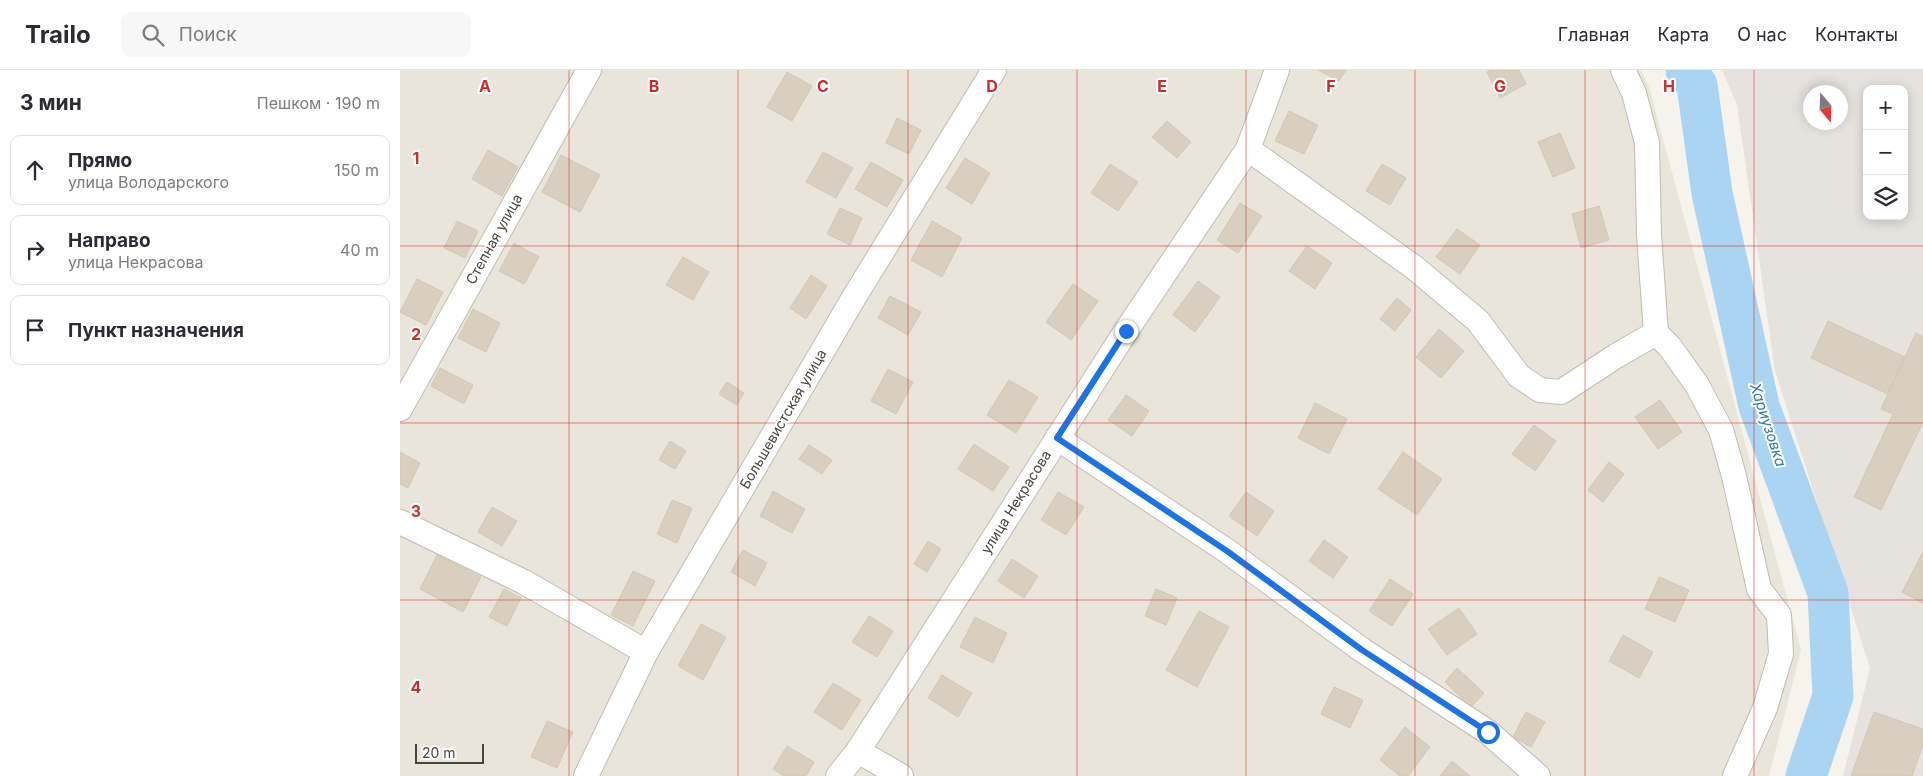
<!DOCTYPE html>
<html lang="ru">
<head>
<meta charset="utf-8">
<style>
	body { margin:0; font-family:Inter,sans-serif; background:#f7f7f7; color:#2b2b33 }
	.controls { position:absolute; right:15px; top:15px; display:grid; overflow:hidden; border-radius:10px; box-shadow:0 2px 12px #0003 }
	.controls button { width:45px; height:45px; display:grid; place-items:center; padding:0; border:0; border-bottom:1px solid #e1e1e2; background:#fff; color:#2b2b33; font:25px sans-serif }
	.compass { position:absolute; left:1403px; top:15px; width:45px; height:45px; border-radius:50%; background:#fff; box-shadow:0 2px 12px #0003; rotate:161deg }
	.scale { position:absolute; left:15px; bottom:12px; width:69px; box-sizing:border-box; padding-left:5px; border:2px solid #4b4439; border-top:0; font-size:14px; line-height:18px; white-space:nowrap; color:#4b4439; -webkit-text-stroke:4px #fff; paint-order:stroke }
	.stop { position:absolute; width:15px; height:15px; margin:-11px; border:4px solid #1a73e8; border-radius:50%; background:#fff }
	.stop.end { background:#1a73e8; border-color:#fff; box-shadow:0 1px 5px #0008 }
	.list { margin:0; padding:0; list-style:none }
	h2 { display:flex; justify-content:space-between; align-items:center; height:65px; margin:0; padding:0 20px; font-size:21px }
	h2 small { font-size:16px; font-weight:400; color:#7c7c81 }
	.list li { display:grid; grid-template-columns:32px 1fr auto; gap:15px; align-items:center; box-sizing:border-box; height:70px; margin:0 10px 10px; padding:0 10px; border:1px solid #e1e1e2; border-radius:10px }
	.list b { display:block; font-size:19px; white-space:nowrap }
	.list p { margin:0; font-size:16px; white-space:nowrap; color:#7c7c81 }
	.list em { font-size:16px; font-style:normal; color:#7c7c81 }
	.icon { flex:none; width:28px; height:28px; fill:none; stroke:currentColor; stroke-width:2; stroke-linecap:round; stroke-linejoin:round }
	.map { position:relative; flex:none; width:1523px; height:706px; overflow:hidden }
	header { display:flex; align-items:center; gap:30px; box-sizing:border-box; height:70px; padding:0 25px; background:#fff; border-bottom:1px solid #e1e1e2 }
	header strong { font-size:24px }
	nav { display:flex; gap:28px; margin-inline-start:auto; font-size:18px }
	.search { width:350px; height:45px; background:#f7f7f7; display:flex; align-items:center; gap:12px; box-sizing:border-box; padding:0 18px; border-radius:10px; color:#7c7c81; font-size:19px }
	main { display:flex }
	aside { flex:1; background:#fff }
	.map>svg:first-child { display:block }
	.residential { fill:#eae5da }
	.industrial { fill:#e6e2dd; fill-rule:evenodd }
	.lines { fill:none; stroke-linecap:round; stroke-linejoin:round }
	.river { stroke:#a9d4f2; stroke-width:41 }
	.building { fill:#d8cfc1; stroke:#d3c7b4 }
	.street-casing { stroke:#c2bbae; stroke-width:26 }
	.street { stroke:#fff; stroke-width:24 }
	.route { stroke:#1a73e8; stroke-width:6 }
	.grid { fill:none; stroke:#d62828; stroke-width:1; stroke-opacity:0.55 }
	.labels { text-anchor:middle; stroke-width:4; stroke-linejoin:round; paint-order:stroke }
	.street-label { font-size:14px; fill:#4b4439; stroke:#fff }
	.water-label { font-size:15px; font-style:italic; fill:#2e7ab2; stroke:#fff }
	.grid-label { font-size:16px; text-anchor:middle; font-weight:bold; fill:#d62828; stroke:#fff; stroke-width:4; stroke-linejoin:round; paint-order:stroke }
</style>
</head>
<body>
<header>
<strong>Trailo</strong>
<div class="search"><svg class="icon" aria-label="search" viewBox="0 0 24 24"><circle cx="10" cy="10" r="6"/><path d="M15 15l6 6"/></svg>Поиск</div>
<nav><a>Главная</a><a>Карта</a><a>О нас</a><a>Контакты</a></nav>
</header>
<main>
<aside>
<h2>3 мин<small>Пешком · 190 m</small></h2>
<ul class="list">
<li><svg class="icon" aria-label="ahead" viewBox="0 0 24 24"><path d="M12 20V5M6 11l6-6 6 6"/></svg><div><b>Прямо</b><p>улица Володарского</p></div><em>150 m</em></li>
<li><svg class="icon" aria-label="right" viewBox="0 0 24 24"><path d="M7 20v-9h11M14 6l5 5-5 5"/></svg><div><b>Направо</b><p>улица Некрасова</p></div><em>40 m</em></li>
<li><svg class="icon" aria-label="arrive" viewBox="0 0 24 24"><path d="M6 21V4h12l-3 4 3 4H6"/></svg><div><b>Пункт назначения</b></div></li>
</ul>
</aside>
<div class="map">
<svg width="1523" height="706" viewBox="0 0 1523 706">
	<rect width="100%" height="100%" fill="#f6f3ec"/>
	<path class="residential" d="M0,0h1241l8,17 152,563 -32,126h-1369z"/>
	<path class="industrial" d="M1322,0h201v706h-80l27,-108 -95,-297 -38,-266zM1467,19h37v127h-37zM1410,22h30v30h-30z"/>
	<g class="lines">
		<path class="river" d="M1286,0l11,15 15,108 47,213 69,187 5,103 -27,80"/>
	</g>
	<g class="building">
		<path d="M918,0h28l-7,11z"/>
		<path d="M1092,0h27l7,14 -26,14 -13,-26z"/>
		<path d="M387,2l25,14 -20,35 -25,-14z"/>
		<path d="M889,41l29,14 -14,29 -29,-13z"/>
		<path d="M497,48l24,12 -12,24 -23,-11z"/>
		<path d="M767,51l24,21 -14,16 -25,-21z"/>
		<path d="M1160,63l15,35 -22,9 -15,-35z"/>
		<path d="M88,80l30,17 -16,29 -30,-17z"/>
		<path d="M423,82l30,16 -17,30 -30,-16z"/>
		<path d="M161,85l39,20 -20,37 -38,-20z"/>
		<path d="M565,88l25,15 -18,31 -26,-16z"/>
		<path d="M471,92l32,18 -16,27 -32,-18z"/>
		<path d="M710,94l28,18 -20,29 -27,-18z"/>
		<path d="M982,94l24,14 -16,27 -24,-14z"/>
		<path d="M840,133l22,13 -24,37 -21,-13z"/>
		<path d="M1199,136l10,34 -28,8 -9,-34z"/>
		<path d="M440,138l22,10 -12,27 -23,-11z"/>
		<path d="M57,151l21,10 -13,27 -21,-10z"/>
		<path d="M532,151l30,17 -20,39 -31,-17z"/>
		<path d="M1057,159l23,16 -20,29 -24,-17z"/>
		<path d="M114,173l25,14 -15,27 -25,-13z"/>
		<path d="M907,176l25,17 -17,26 -26,-18z"/>
		<path d="M283,187l26,15 -16,28 -27,-15z"/>
		<path d="M411,205l16,11 -21,33 -16,-11z"/>
		<path d="M17,209l26,13 -17,33 -26,-13z"/>
		<path d="M798,211l22,16 -25,35 -22,-17z"/>
		<path d="M673,214l25,17 -27,39 -25,-18z"/>
		<path d="M490,226l31,16 -13,23 -30,-17z"/>
		<path d="M997,228l14,12 -16,21 -15,-12z"/>
		<path d="M73,239l27,14 -14,29 -28,-14z"/>
		<path d="M1428,251l77,36 -17,37 -77,-36z"/>
		<path d="M1039,259l25,22 -23,27 -25,-21z"/>
		<path d="M1516,263l7,4v85l-42,88 -27,-13 39,-83 -12,-5z"/>
		<path d="M40,298l33,17 -9,19 -33,-18z"/>
		<path d="M488,299l25,13 -17,32 -25,-13z"/>
		<path d="M609,310l29,17 -22,36 -29,-18z"/>
		<path d="M327,312l17,11 -7,12 -18,-11z"/>
		<path d="M726,325l23,16 -17,25 -24,-16z"/>
		<path d="M1260,330l22,32 -24,17 -23,-32z"/>
		<path d="M915,333l32,16 -18,35 -31,-16z"/>
		<path d="M1134,355l22,16 -21,30 -23,-17z"/>
		<path d="M270,371l16,10 -11,18 -16,-9z"/>
		<path d="M574,374l35,23 -16,24 -35,-22z"/>
		<path d="M409,375l23,15 -10,14 -23,-15z"/>
		<path d="M0,382l20,11 -12,25 -8,-4z"/>
		<path d="M1003,382l39,27 -25,36 -39,-26z"/>
		<path d="M1209,392l15,12 -21,28 -15,-12z"/>
		<path d="M373,421l32,18 -13,24 -32,-17z"/>
		<path d="M658,422l26,15 -18,28 -25,-15z"/>
		<path d="M846,422l28,19 -17,25 -28,-20z"/>
		<path d="M272,430l20,8 -15,35 -20,-9z"/>
		<path d="M92,437l25,14 -15,25 -24,-14z"/>
		<path d="M924,470l24,17 -15,21 -24,-17z"/>
		<path d="M528,471l13,8 -14,23 -13,-8z"/>
		<path d="M343,480l24,13 -12,23 -24,-14z"/>
		<path d="M1523,482v51l-21,-11z"/>
		<path d="M37,485l44,22 -18,35 -43,-23z"/>
		<path d="M612,489l26,17 -14,22 -26,-17z"/>
		<path d="M233,501l22,10 -22,45 -22,-11z"/>
		<path d="M1259,507l30,13 -14,32 -30,-13z"/>
		<path d="M990,509l23,15 -21,32 -23,-15z"/>
		<path d="M104,519l17,9 -14,28 -18,-9z"/>
		<path d="M756,519l21,9 -11,27 -21,-9z"/>
		<path d="M1059,538l18,26 -30,21 -19,-26z"/>
		<path d="M799,541l30,16 -32,60 -31,-17z"/>
		<path d="M469,546l24,15 -16,26 -25,-15z"/>
		<path d="M575,547l32,16 -14,30 -33,-16z"/>
		<path d="M301,554l25,13 -23,43 -25,-14z"/>
		<path d="M1223,565l30,17 -14,26 -30,-17z"/>
		<path d="M1057,598l27,25 -13,14 -26,-25z"/>
		<path d="M542,605l30,18 -14,24 -30,-19z"/>
		<path d="M433,613l28,17 -19,30 -28,-18z"/>
		<path d="M934,617l29,13 -13,28 -29,-14z"/>
		<path d="M1126,642l19,10 -14,25 -18,-10z"/>
		<path d="M1474,642l49,17v16l-11,31h-61z"/>
		<path d="M147,651l26,11 -16,36 -26,-11z"/>
		<path d="M1005,657l25,20 -22,29h-8l-20,-16z"/>
		<path d="M387,676l27,16 -8,14h-22l-11,-7z"/>
		<path d="M1052,691l18,15h-30z"/>
	</g>
	<g class="lines">
		<g class="street-casing">
			<g id="street">
				<path d="M1223,0l11,23 13,50 2,92 7,98 14,14 27,38 24,45 13,46 25,113 20,26 2,39 -16,54 -30,68"/>
				<path d="M848,79l167,119 63,53 41,55 21,14 21,2 55,-36 40,-23"/>
				<path d="M0,339l189,-339"/>
				<path d="M657,368l170,113 135,99 126,82 50,44"/>
				<path d="M0,452l124,60 122,70"/>
				<path d="M458,681l43,25"/>
				<path d="M186,706l60,-124 210,-358 138,-224"/>
				<path d="M438,706l20,-25 268,-420 122,-182 29,-79"/>
			</g>
		</g>
		<use href="#street" class="street"/>
	</g>
	<g class="lines">
		<path class="route" d="M726,261l-69,107 170,113 135,99 126,82"/>
	</g>
	<path class="grid" d="M169,0v706M338,0v706M508,0v706M677,0v706M846,0v706M1015,0v706M1185,0v706M1354,0v706M0,176h1523M0,353h1523M0,530h1523"/>
	<g class="labels">
		<g class="street-label">
			<text transform="translate(94 169) rotate(-61)" y="5">Степная улица</text>
			<text transform="translate(383 349) rotate(-60)" y="5">Большевистская улица</text>
			<text transform="translate(616 432) rotate(-58)" y="5">улица Некрасова</text>
		</g>
		<g class="water-label">
			<text transform="translate(1368 355) rotate(72)" y="5">Хариузовка</text>
		</g>
	</g>
	<g class="grid-label">
		<text x="85" y="22">A</text>
		<text x="254" y="22">B</text>
		<text x="423" y="22">C</text>
		<text x="592" y="22">D</text>
		<text x="762" y="22">E</text>
		<text x="931" y="22">F</text>
		<text x="1100" y="22">G</text>
		<text x="1269" y="22">H</text>
		<text x="16" y="94">1</text>
		<text x="16" y="270">2</text>
		<text x="16" y="447">3</text>
		<text x="16" y="623">4</text>
	</g>
</svg>
<div class="controls">
<button>+</button>
<button>−</button>
<button><svg class="icon" aria-label="layers" viewBox="0 0 24 24"><path d="M12 4l9 5-9 5-9-5zM3 14l9 5 9-5"/></svg></button>
</div>
<svg class="compass" viewBox="-18 -18 36 36"><path d="M0-13l5 13h-10z" fill="#e53935"/><path d="M0 13l5-13h-10z" fill="#7c7c81"/></svg>
<div class="scale">20 m</div>
<div class="stop" style="left:1088px;top:662px"></div>
<div class="stop end" style="left:726px;top:261px"></div>
</div>
</main>
</body>
</html>
